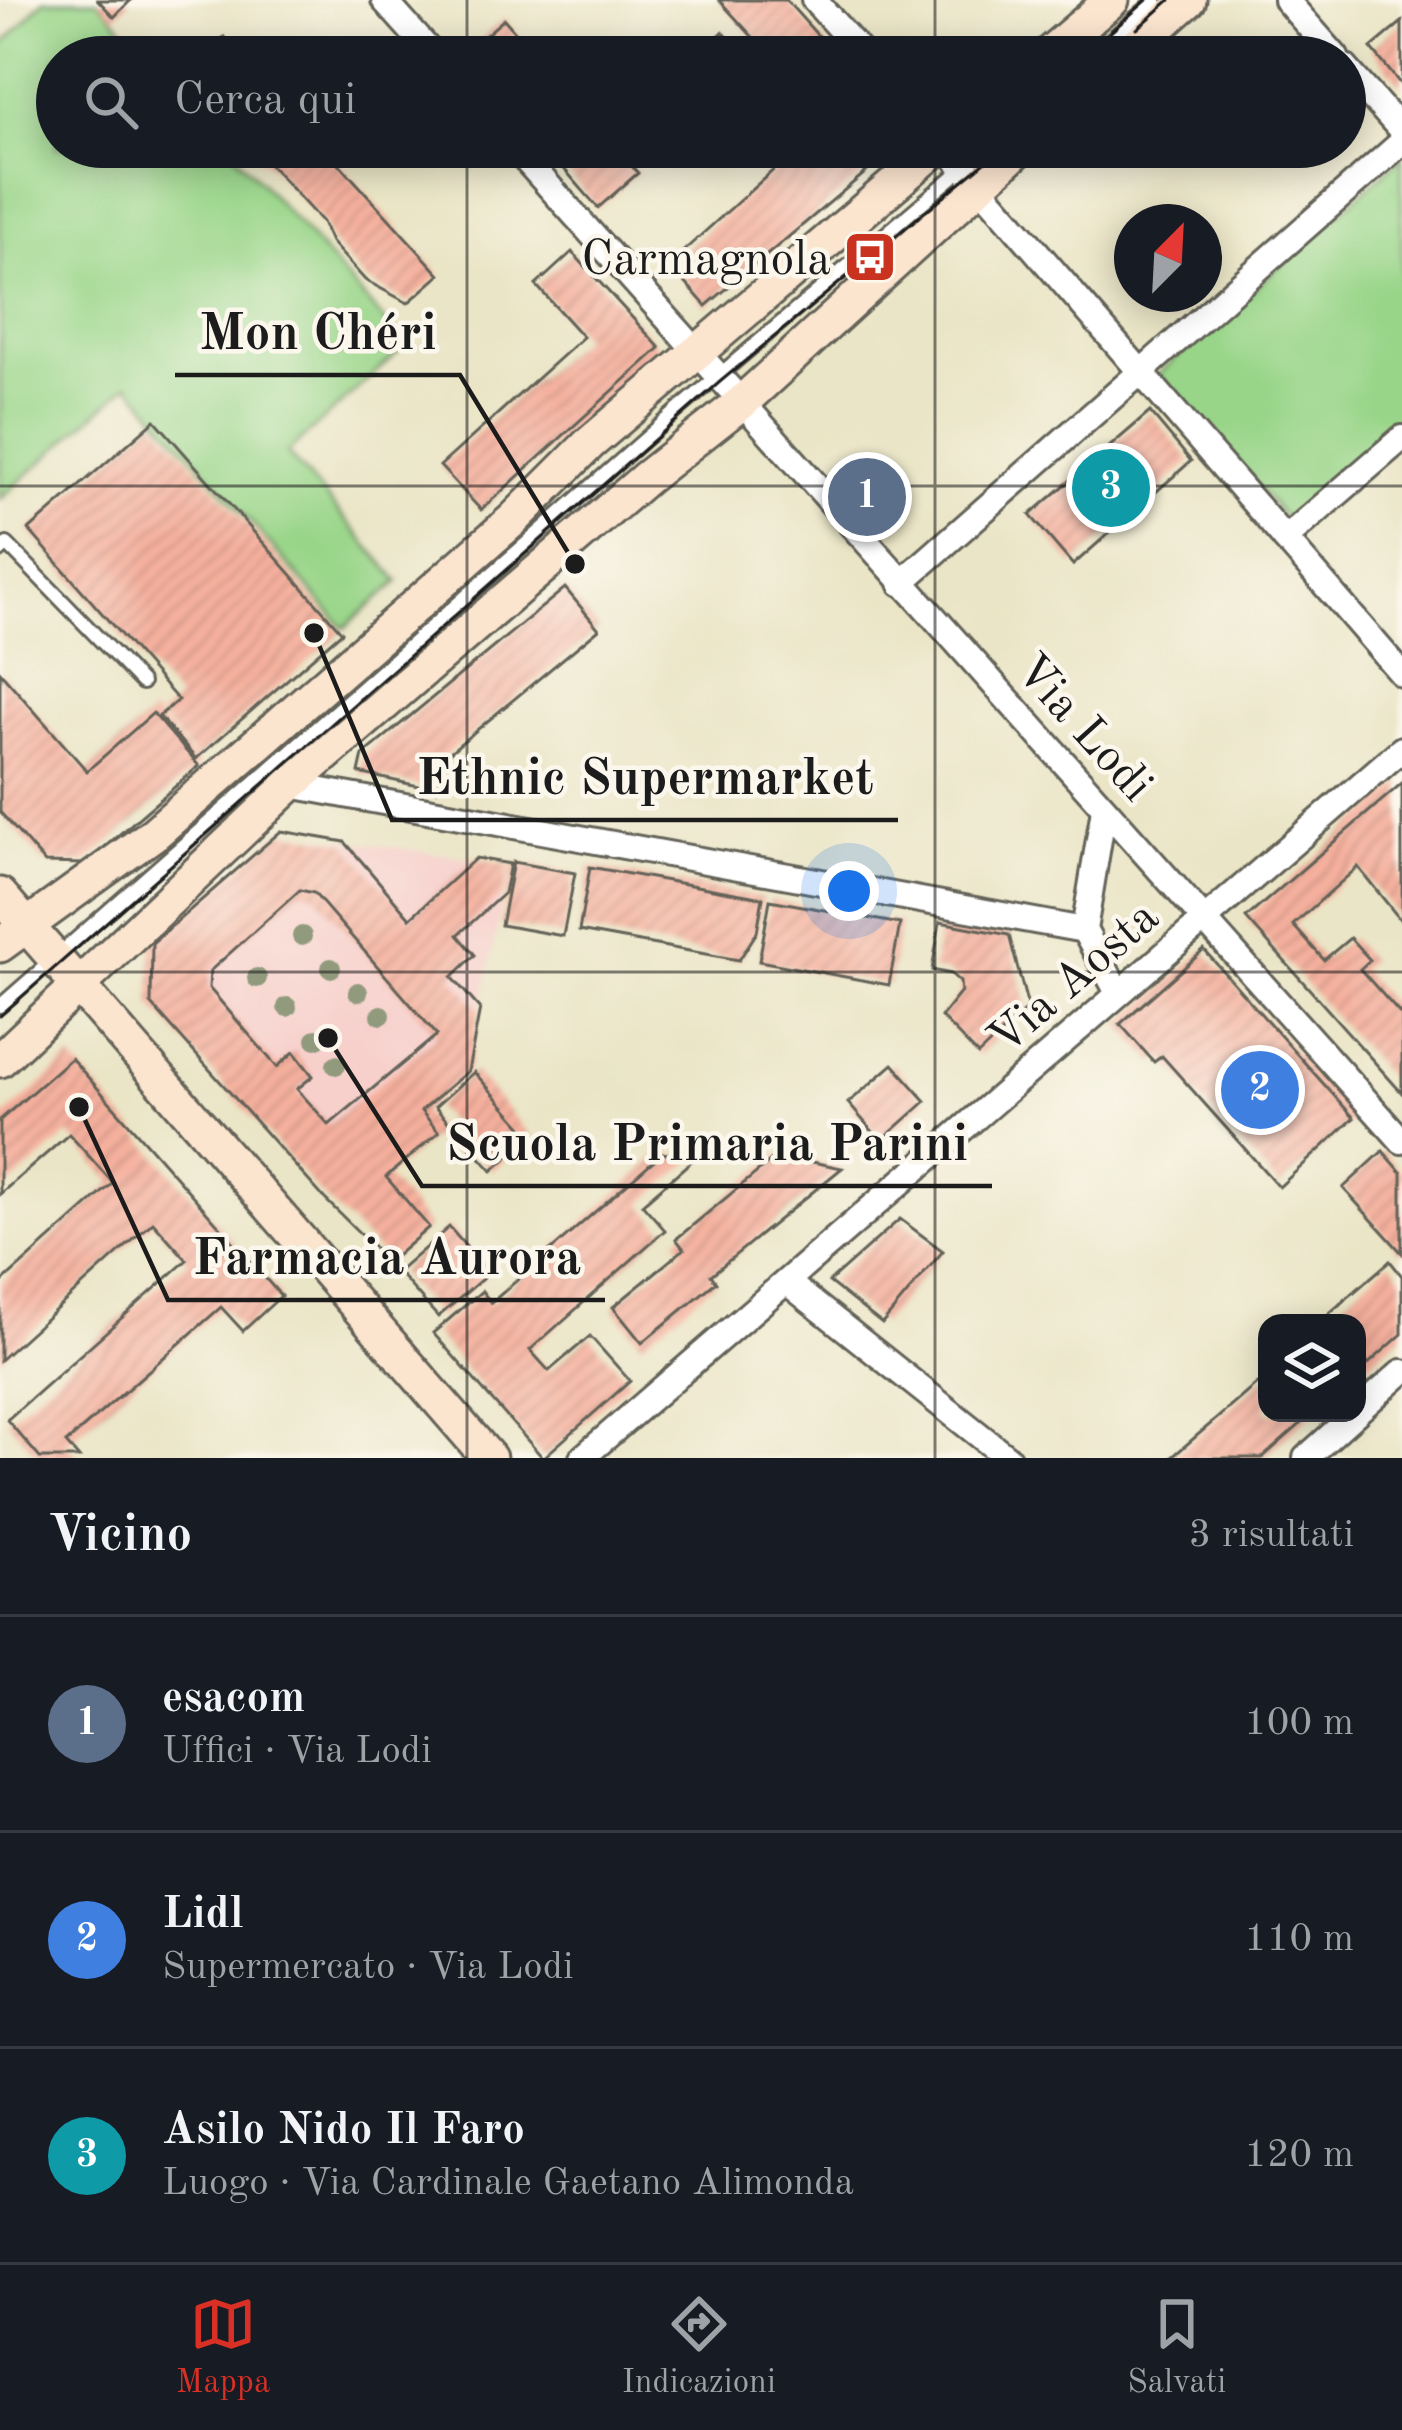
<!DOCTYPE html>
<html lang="it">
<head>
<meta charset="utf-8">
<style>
	body { margin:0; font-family:"Old Standard TT",serif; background:#20242c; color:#f1f3f6 }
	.controls { position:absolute; right:36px; bottom:36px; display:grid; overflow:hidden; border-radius:24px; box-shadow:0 6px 30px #0003 }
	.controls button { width:108px; height:108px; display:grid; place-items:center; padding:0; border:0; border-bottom:3px solid #363941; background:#171b24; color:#f1f3f6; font:60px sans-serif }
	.compass { position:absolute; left:1114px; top:204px; width:108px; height:108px; border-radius:50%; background:#171b24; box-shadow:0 6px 30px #0003; rotate:24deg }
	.you { position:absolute; left:849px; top:891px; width:42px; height:42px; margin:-30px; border:9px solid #fff; border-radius:50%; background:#1a73e8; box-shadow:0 0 0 18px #1a73e833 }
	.badge { display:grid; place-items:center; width:78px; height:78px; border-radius:50%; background:#d93025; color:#fff; font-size:39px; font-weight:700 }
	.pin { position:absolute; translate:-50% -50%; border:6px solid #fff; box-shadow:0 3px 12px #0006 }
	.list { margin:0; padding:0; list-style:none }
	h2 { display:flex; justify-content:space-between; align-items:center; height:156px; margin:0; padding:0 48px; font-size:51px }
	h2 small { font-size:39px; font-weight:400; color:#9ea1a6 }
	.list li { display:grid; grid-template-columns:78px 1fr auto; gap:36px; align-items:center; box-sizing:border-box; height:216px; padding:0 48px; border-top:3px solid #363941 }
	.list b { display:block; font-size:45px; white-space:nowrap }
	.list p { margin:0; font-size:39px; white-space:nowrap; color:#9ea1a6 }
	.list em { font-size:39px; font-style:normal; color:#9ea1a6 }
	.icon { flex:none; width:66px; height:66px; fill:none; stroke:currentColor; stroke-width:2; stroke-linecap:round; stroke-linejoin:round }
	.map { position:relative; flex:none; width:1402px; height:1458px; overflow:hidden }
	.search { position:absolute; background:#171b24; box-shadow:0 6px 30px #0003; left:36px; right:36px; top:36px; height:132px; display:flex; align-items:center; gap:30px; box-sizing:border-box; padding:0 42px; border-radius:66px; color:#9ea1a6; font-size:45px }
	.sheet { height:804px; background:#171b24 }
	nav { display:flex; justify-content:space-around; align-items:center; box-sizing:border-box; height:168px; border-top:3px solid #363941; background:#171b24; font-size:33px; color:#9ea1a6 }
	nav a { display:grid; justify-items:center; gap:6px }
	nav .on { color:#d93025 }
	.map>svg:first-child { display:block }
	.built { fill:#f7d0cc }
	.park { fill:#99d589; stroke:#5a7852; stroke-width:3 }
	.building { fill:url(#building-hatch); fill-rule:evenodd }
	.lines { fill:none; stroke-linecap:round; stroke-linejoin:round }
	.lane-casing { stroke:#646258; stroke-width:18 }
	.street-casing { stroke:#646258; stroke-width:30 }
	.secondary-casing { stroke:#646258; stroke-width:39 }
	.lane { stroke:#fff; stroke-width:12 }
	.street { stroke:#fff; stroke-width:24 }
	.secondary { stroke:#fce5cf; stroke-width:33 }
	.tram { stroke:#1c1c1c; stroke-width:3 }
	.tree { fill:#919a7d }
	.grid { fill:none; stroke:#1c1c1c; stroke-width:3; stroke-opacity:0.55 }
	.labels { text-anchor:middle; stroke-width:9; stroke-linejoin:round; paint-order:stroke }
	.poi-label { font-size:48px; fill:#1c1c1c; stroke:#fbf7ec; text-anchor:end }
	.street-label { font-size:48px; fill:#1c1c1c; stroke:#fbf7ec }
	.leader { fill:none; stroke:#1c1c1c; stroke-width:4.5 }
	.callout-dot { fill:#1c1c1c; stroke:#fbf7ec; stroke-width:4.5 }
	.callout-label { font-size:51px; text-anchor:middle; font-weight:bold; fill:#1c1c1c; stroke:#fbf7ec; stroke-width:9; stroke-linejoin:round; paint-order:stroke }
</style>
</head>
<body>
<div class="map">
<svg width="1402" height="1458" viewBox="0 0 1402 1458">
	<defs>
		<pattern id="building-hatch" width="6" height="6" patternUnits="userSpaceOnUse" patternTransform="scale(3)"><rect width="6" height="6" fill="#f5b09d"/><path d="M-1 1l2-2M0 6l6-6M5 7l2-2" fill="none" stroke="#d19787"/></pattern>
	</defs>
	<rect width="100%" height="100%" fill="#fbf7ec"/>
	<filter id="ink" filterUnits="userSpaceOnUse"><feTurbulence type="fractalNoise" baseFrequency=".00833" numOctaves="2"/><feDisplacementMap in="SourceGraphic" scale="24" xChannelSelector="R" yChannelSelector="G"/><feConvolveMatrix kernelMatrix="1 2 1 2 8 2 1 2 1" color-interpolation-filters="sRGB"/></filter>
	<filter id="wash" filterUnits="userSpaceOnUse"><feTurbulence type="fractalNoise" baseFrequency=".004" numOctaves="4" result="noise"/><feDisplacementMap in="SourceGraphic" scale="48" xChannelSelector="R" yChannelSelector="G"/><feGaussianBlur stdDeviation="2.7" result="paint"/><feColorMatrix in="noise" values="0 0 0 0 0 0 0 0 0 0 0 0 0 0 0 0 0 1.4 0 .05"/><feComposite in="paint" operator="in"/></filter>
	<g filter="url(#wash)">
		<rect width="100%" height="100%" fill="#eae5c6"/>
		<path class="built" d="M281,831l229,33 -42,208 -144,126 -173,-194 1,-61z"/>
		<g class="park">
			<path d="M44,0h54l51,57h-92v90h172l177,198 -119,108 112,128 -55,47 -215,-244 -129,115v-451z"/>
			<path d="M1402,157v266l-113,100 -131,-149z"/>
		</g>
		<g id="blocks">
			<g class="building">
				<path d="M98,0h33l-17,17z"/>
				<path d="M719,0h67l51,57h-66z"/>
				<path d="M504,19l33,38h-70l-3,-3z"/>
				<path d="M1402,22v64l-31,-38z"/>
				<path d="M723,32l23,25h-52z"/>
				<path d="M224,37l17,20h-39z"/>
				<path d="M243,147h81l116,128 -32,28 -43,-23 -34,-38 -9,-20 -51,-56z"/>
				<path d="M545,147h70l23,26 -40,35z"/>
				<path d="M799,147h97l-190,159 -37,-42z"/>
				<path d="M572,252l88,96 -179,162 -41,-44 143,-129 -47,-52z"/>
				<path d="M1150,412l41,49 -118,104 -43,-50z"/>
				<path d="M155,420l187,212 -146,127 -37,-43 19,-16 -149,-170z"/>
				<path d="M565,588l34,41 -155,128 -7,33 -78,-17 4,-18z"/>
				<path d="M0,672l87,99 66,-58 46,53 -114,98 -40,-1 -45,-51z"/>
				<path d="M1402,783v139l-44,-55 -65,58 31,35 26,-22 20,22 -10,9 42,47v77l-156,-175z"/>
				<path d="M281,831l64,11 65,76 66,-60 34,6 -6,29 -46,42 17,20 -23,22 28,32 -12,62 -47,40 18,21 -53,45 43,50 -40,35 -65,-64 -173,-194 1,-61zM300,890l14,3 123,142 -108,90 -32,-36 16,-13 -19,-24 -17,15 -68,-79 1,-17z"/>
				<path d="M513,862l62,11 -12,63 -62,-11z"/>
				<path d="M590,867l173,31 -6,34 -18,28 -160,-29z"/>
				<path d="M770,900l130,24 -11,61 -130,-24z"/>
				<path d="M940,922l69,13 19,72 -50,48 -37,-38 20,-25 -1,-10 -9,-8 -19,-4z"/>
				<path d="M1204,950l150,168 -75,69 -117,-131 -8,6 -34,-38z"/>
				<path d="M71,1058l210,238 -38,35 -22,-24 -155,136 13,15h-39l-33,-38 180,-160 -34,-38 -153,138v-76l113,-101 -44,-49 -69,60v-74z"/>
				<path d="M893,1064l33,37 -45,40 -33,-38z"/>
				<path d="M474,1072l57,64 -39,35 -57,-64z"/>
				<path d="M1383,1151l19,22v80l-59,-65z"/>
				<path d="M662,1153l32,6 -52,45 23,26 -135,120 19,21 41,-35 40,45 -87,77 -110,-125 49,-42 9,12z"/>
				<path d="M778,1155l64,13 -131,107 5,7 -74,61 -29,-36 71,-58 -8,-10z"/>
				<path d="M900,1219l43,32 -61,73 -53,-42z"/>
				<path d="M449,1227l40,46 -51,44 -40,-45z"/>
				<path d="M1390,1261l12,15v58l-45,40v-51h-39z"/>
				<path d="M1267,1375v38h46l-51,45h-91z"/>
			</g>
		</g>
	</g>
	<g filter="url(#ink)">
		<use href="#blocks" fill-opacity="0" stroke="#646258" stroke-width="3"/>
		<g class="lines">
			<g class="lane-casing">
				<g id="lane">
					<path d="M1091,57l65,-57"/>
					<path d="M0,551l7,-7 135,139"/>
					<path d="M0,1006l678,-596 310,-263"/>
				</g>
			</g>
			<g class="street-casing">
				<g id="street">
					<path d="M384,0l51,57"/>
					<path d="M814,0l51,57"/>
					<path d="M1286,0l50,57"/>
					<path d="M1345,67l57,64"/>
					<path d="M514,147l888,994"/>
					<path d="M946,147l456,527"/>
					<path d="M1285,539l117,-101"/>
					<path d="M901,583l501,-441"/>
					<path d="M290,785l794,145"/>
					<path d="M1104,809l-20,121 33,61"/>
					<path d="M788,1283l220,175"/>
					<path d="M1357,1412l45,-40"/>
					<path d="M582,1458l820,-709"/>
					<path d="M1306,1458l50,-45"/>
				</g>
			</g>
			<g class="secondary-casing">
				<g id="secondary">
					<path d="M1045,57l67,-57"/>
					<path d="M1124,57l65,-57"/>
					<path d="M0,895l489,563"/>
					<path d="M0,945l155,-112 358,-313 76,-76 349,-297"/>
					<path d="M0,1060l290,-275 356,-307 95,-75 280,-256"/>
				</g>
			</g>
			<use href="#lane" class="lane"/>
			<use href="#street" class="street"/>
			<use href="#secondary" class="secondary"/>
			<g class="tram">
				<path d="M1137,29l33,-29"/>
				<path d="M1082,57l65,-57"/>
				<path d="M0,1016l721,-635 282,-234"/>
			</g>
		</g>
		<g class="tree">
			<circle cx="302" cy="936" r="10"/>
			<circle cx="331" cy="968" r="10"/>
			<circle cx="257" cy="978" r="10"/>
			<circle cx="358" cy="992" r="10"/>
			<circle cx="287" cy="1007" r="10"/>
			<circle cx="381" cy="1015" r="10"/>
			<circle cx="316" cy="1039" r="10"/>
			<circle cx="336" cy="1065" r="10"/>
		</g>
	</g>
	<path class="grid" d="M467,0v57M935,0v57M467,147v1311M935,147v1311M0,486h1402M0,972h1402"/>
	<defs>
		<g id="bus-square" transform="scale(2.7)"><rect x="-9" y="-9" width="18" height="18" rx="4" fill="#c8321e" stroke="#fbf7ec"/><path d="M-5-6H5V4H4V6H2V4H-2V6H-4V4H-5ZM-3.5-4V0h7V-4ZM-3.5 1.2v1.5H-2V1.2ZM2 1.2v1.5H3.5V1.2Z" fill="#fff"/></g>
	</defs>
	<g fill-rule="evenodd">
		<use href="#bus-square" x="870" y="257"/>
	</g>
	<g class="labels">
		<g class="poi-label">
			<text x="831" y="274">Carmagnola</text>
		</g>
		<g class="street-label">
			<text transform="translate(1086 726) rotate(48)" y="17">Via Lodi</text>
			<text transform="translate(1072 976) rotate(-41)" y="17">Via Aosta</text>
		</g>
	</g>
	<path class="leader" d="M575 564L460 375H175M314 633L392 820H898M328 1038L422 1186H992M79 1107L168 1300H605"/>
	<g class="callout-dot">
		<circle cx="575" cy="564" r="12"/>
		<circle cx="314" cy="633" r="12"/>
		<circle cx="328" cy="1038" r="12"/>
		<circle cx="79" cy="1107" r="12"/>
	</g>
	<g class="callout-label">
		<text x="318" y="349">Mon Chéri</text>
		<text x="645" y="794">Ethnic Supermarket</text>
		<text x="707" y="1160">Scuola Primaria Parini</text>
		<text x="387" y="1274">Farmacia Aurora</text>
	</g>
</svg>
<div class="controls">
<button><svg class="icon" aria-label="layers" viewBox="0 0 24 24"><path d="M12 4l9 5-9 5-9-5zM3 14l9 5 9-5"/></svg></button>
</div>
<svg class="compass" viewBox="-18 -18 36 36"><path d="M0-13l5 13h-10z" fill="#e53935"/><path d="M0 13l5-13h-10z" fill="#9ea1a6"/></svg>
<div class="you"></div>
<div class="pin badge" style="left:867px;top:497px;background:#5c6f8a">1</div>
<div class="pin badge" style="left:1260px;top:1090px;background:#3f7fe0">2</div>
<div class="pin badge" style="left:1111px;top:488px;background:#0f9aa8">3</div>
<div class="search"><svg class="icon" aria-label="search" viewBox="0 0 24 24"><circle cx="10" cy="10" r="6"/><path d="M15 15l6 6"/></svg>Cerca qui</div>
</div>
<section class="sheet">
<h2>Vicino<small>3 risultati</small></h2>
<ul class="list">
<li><span class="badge" style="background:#5c6f8a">1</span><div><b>esacom</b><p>Uffici · Via Lodi</p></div><em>100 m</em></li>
<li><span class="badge" style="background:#3f7fe0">2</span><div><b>Lidl</b><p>Supermercato · Via Lodi</p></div><em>110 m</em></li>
<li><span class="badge" style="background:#0f9aa8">3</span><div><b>Asilo Nido Il Faro</b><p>Luogo · Via Cardinale Gaetano Alimonda</p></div><em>120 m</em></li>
</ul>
</section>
<nav>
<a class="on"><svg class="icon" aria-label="map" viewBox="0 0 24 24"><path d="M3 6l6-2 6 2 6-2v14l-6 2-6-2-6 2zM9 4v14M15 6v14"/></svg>Mappa</a>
<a><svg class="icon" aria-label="directions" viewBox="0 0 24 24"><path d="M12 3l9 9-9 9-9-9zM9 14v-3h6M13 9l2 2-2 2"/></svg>Indicazioni</a>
<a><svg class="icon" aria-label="saved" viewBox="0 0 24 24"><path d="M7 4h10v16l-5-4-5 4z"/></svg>Salvati</a>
</nav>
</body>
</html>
